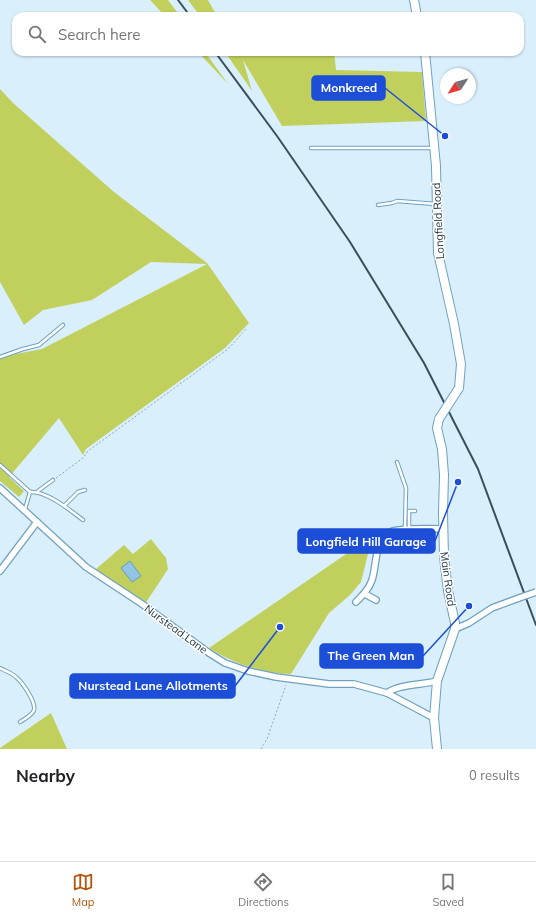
<!DOCTYPE html>
<html lang="en">
<head>
<meta charset="utf-8">
<style>
	body { margin:0; font-family:Mulish,sans-serif; background:#f6f6f6; color:#202124 }
	.compass { position:absolute; left:440px; top:68px; width:36px; height:36px; border-radius:50%; background:#fff; box-shadow:0 1px 3px #0004; rotate:234deg }
	.list { margin:0; padding:0; list-style:none }
	h2 { display:flex; justify-content:space-between; align-items:center; height:52px; margin:0; padding:0 16px; font-size:17px }
	h2 small { font-size:13px; font-weight:400; color:#757577 }
	.icon { flex:none; width:22px; height:22px; fill:none; stroke:currentColor; stroke-width:2; stroke-linecap:round; stroke-linejoin:round }
	.map { position:relative; flex:none; width:536px; height:749px; overflow:hidden }
	.search { position:absolute; background:#fff; box-shadow:0 1px 3px #0004; left:12px; right:12px; top:12px; height:44px; display:flex; align-items:center; gap:10px; box-sizing:border-box; padding:0 14px; border-radius:12px; color:#757577; font-size:15px }
	.sheet { height:112px; background:#fff }
	nav { display:flex; justify-content:space-around; align-items:center; box-sizing:border-box; height:56px; border-top:1px solid #e0e0e0; background:#fff; font-size:11px; color:#757577 }
	nav a { display:grid; justify-items:center; gap:2px }
	nav .on { color:#b45309 }
	.map>svg:first-child { display:block }
	.green { fill:#c1d05d; fill-rule:evenodd }
	.building { fill:#92c5e5; stroke:#6699b7 }
	.lines { fill:none; stroke-linecap:round; stroke-linejoin:round }
	.lane-casing { stroke:#6ea1c0; stroke-width:4.5 }
	.street-casing { stroke:#6ea1c0; stroke-width:8 }
	.secondary-casing { stroke:#6ea1c0; stroke-width:10 }
	.path { stroke:#91a6b3; stroke-width:1; stroke-dasharray:2 2; stroke-linecap:butt }
	.lane { stroke:#fff; stroke-width:2.5 }
	.street { stroke:#fff; stroke-width:5.5 }
	.secondary { stroke:#fff; stroke-width:8 }
	.rail { stroke:#3a4f5c; stroke-width:2 }
	.street-bridge-casing { stroke:#6ea1c0; stroke-width:8; stroke-linecap:butt }
	.secondary-bridge-casing { stroke:#6ea1c0; stroke-width:10; stroke-linecap:butt }
	.street-bridge { stroke:#fff; stroke-width:5.5 }
	.secondary-bridge { stroke:#fff; stroke-width:8 }
	.labels { text-anchor:middle; stroke-width:3; stroke-linejoin:round; paint-order:stroke }
	.street-label { font-size:11px; fill:#213643; stroke:#fff }
	.leader { fill:none; stroke:#1d4ed8; stroke-width:1.5 }
	.callout-dot { fill:#1d4ed8; stroke:#fff; stroke-width:1.5 }
	.callout { fill:#1d4ed8; stroke:#1d4ed8; stroke-width:1.5 }
	.callout-label { font-size:12px; text-anchor:middle; font-weight:bold; fill:#fff }
</style>
</head>
<body>
<div class="map">
<svg width="536" height="749" viewBox="0 0 536 749">
	<rect width="100%" height="100%" fill="#daeffc"/>
	<g class="green">
		<path d="M150,0h18l12,16h-15z"/>
		<path d="M188,0h20l9,16h-17z"/>
		<path d="M198,52h7l23,32z"/>
		<path d="M225,52h109l2,18 86,2 4,49 -144,5 -39,-66 9,31z"/>
		<path d="M0,89l13,14 101,89 93,71 42,60 -24,25 -139,101 -3,6 -24,-37 -50,59 15,14 -5,6 -19,-16v-124l42,-8 165,-85 -56,-2 -59,38 -49,10 -19,15 -24,-43z"/>
		<path d="M374,530l-13,52 -11,13 -21,18 -38,61c-29,-1 -57,-10 -82,-26l140,-96z"/>
		<path d="M151,539l15,19 2,11 -23,35 -49,-35 28,-24 9,9zM130,561l10,15 -8,6 -11,-14z"/>
		<path d="M51,713l16,36h-67v-1z"/>
	</g>
	<path class="building" d="M130,561l11,15 -9,6 -11,-14z"/>
	<g class="lines">
		<g class="lane-casing">
			<g id="lane">
				<path d="M311,148h123"/>
				<path d="M378,205l14,-2 5,-2 39,3"/>
				<path d="M0,357l23,-8 16,-4 24,-20"/>
				<path d="M397,462l9,26 -1,41"/>
				<path d="M0,465l30,27 -5,17"/>
				<path d="M38,491l15,-11"/>
				<path d="M30,492c17,-1 40,18 53,28"/>
				<path d="M64,506l14,-14 7,-2"/>
				<path d="M409,529v-18h6"/>
				<path d="M0,668c5,3 12,5 16,9 7,6 20,25 18,33 -1,5 -10,9 -14,12"/>
			</g>
		</g>
		<g class="street-casing">
			<g id="street">
				<path d="M0,488l86,79 56,37 67,49 16,10 23,8 28,6 53,7h25l33,9c12,-9 35,-8 50,-12"/>
				<path d="M0,571l37,-49"/>
				<path d="M365,594l11,6"/>
				<path d="M356,602c7,-7 13,-13 16,-22 5,-15 2,-40 18,-48 10,-5 40,-3 53,-3"/>
				<path d="M455,629l14,-6 23,-15 27,-10"/>
				<path d="M387,693l47,25"/>
			</g>
		</g>
		<g class="secondary-casing">
			<g id="secondary">
				<path d="M414,0l3,16"/>
				<path d="M425,52l11,114 2,87 16,71 7,40 -2,24"/>
				<path d="M437,749l-3,-31 3,-37 18,-52v-6l-7,-32 -4,-34 -1,-44 1,-38 -2,-26 -5,-21 2,-9"/>
			</g>
		</g>
		<g class="path">
			<path d="M56,478l27,-20 5,-7 140,-102 19,-21"/>
			<path d="M261,749l6,-10 19,-54"/>
		</g>
		<use href="#lane" class="lane"/>
		<use href="#street" class="street"/>
		<use href="#secondary" class="secondary"/>
		<g class="rail">
			<path d="M178,0l12,16"/>
			<path d="M215,52l62,84 73,106 74,121 54,106 58,156"/>
		</g>
		<g class="street-bridge-casing">
			<path id="street-bridge" d="M519,598l17,-6"/>
		</g>
		<g class="secondary-bridge-casing">
			<path id="secondary-bridge" d="M439,419l20,-31"/>
		</g>
		<use href="#street-bridge" class="street-bridge"/>
		<use href="#secondary-bridge" class="secondary-bridge"/>
	</g>
	<g class="labels">
		<g class="street-label">
			<text transform="translate(438 221) rotate(-93)" y="4">Longfield Road</text>
			<text transform="translate(448 579) rotate(82)" y="4">Main Road</text>
			<text transform="translate(176 629) rotate(36)" y="4">Nurstead Lane</text>
		</g>
	</g>
	<path class="leader" d="M445 136L385 88M458 482L435 541M469 606L423 656M280 627L235 686"/>
	<g class="callout-dot">
		<circle cx="445" cy="136" r="4"/>
		<circle cx="458" cy="482" r="4"/>
		<circle cx="469" cy="606" r="4"/>
		<circle cx="280" cy="627" r="4"/>
	</g>
	<g class="callout">
		<rect x="312" y="76" width="73" height="24" rx="4"/>
		<rect x="298" y="529" width="137" height="24" rx="4"/>
		<rect x="320" y="644" width="103" height="24" rx="4"/>
		<rect x="70" y="674" width="165" height="24" rx="4"/>
	</g>
	<g class="callout-label">
		<text x="349" y="92">Monkreed</text>
		<text x="366" y="546">Longfield Hill Garage</text>
		<text x="371" y="660">The Green Man</text>
		<text x="153" y="690">Nurstead Lane Allotments</text>
	</g>
</svg>
<svg class="compass" viewBox="-18 -18 36 36"><path d="M0-13l5 13h-10z" fill="#e53935"/><path d="M0 13l5-13h-10z" fill="#757577"/></svg>
<div class="search"><svg class="icon" aria-label="search" viewBox="0 0 24 24"><circle cx="10" cy="10" r="6"/><path d="M15 15l6 6"/></svg>Search here</div>
</div>
<section class="sheet">
<h2>Nearby<small>0 results</small></h2>
<ul class="list">
</ul>
</section>
<nav>
<a class="on"><svg class="icon" aria-label="map" viewBox="0 0 24 24"><path d="M3 6l6-2 6 2 6-2v14l-6 2-6-2-6 2zM9 4v14M15 6v14"/></svg>Map</a>
<a><svg class="icon" aria-label="directions" viewBox="0 0 24 24"><path d="M12 3l9 9-9 9-9-9zM9 14v-3h6M13 9l2 2-2 2"/></svg>Directions</a>
<a><svg class="icon" aria-label="saved" viewBox="0 0 24 24"><path d="M7 4h10v16l-5-4-5 4z"/></svg>Saved</a>
</nav>
</body>
</html>
